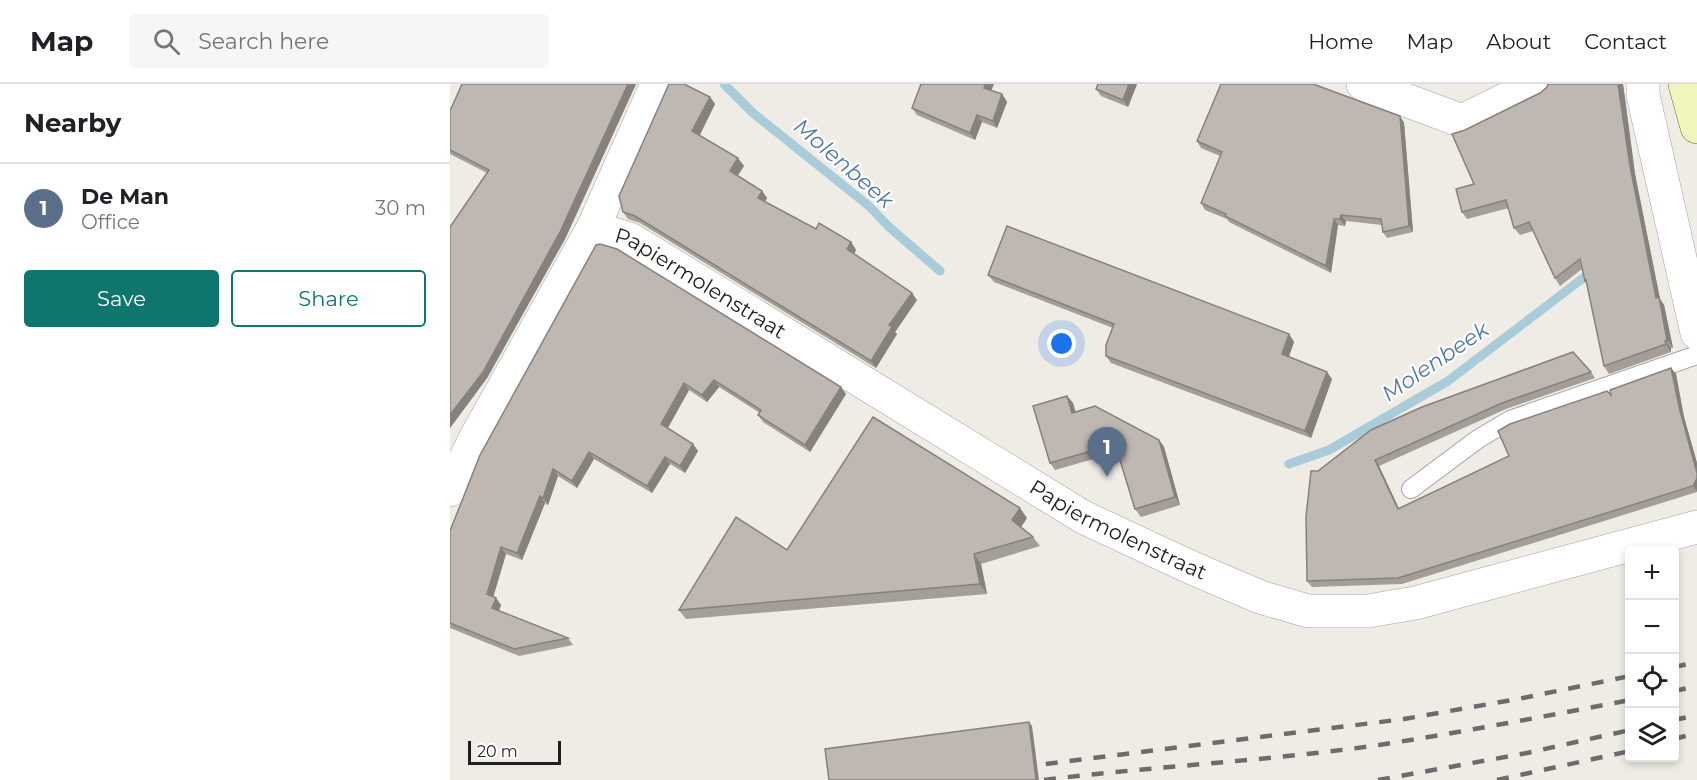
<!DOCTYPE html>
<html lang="en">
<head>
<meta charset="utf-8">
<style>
	body { margin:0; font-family:Montserrat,sans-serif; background:#f6f6f6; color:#202124 }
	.controls { position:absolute; right:18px; bottom:18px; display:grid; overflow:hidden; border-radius:6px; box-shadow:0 3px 9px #0003 }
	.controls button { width:54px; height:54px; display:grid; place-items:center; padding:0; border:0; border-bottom:2px solid #e0e0e0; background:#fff; color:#202124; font:30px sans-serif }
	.scale { position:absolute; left:18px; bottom:15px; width:93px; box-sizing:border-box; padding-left:6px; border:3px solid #1e1e1e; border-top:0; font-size:16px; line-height:21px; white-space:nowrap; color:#1e1e1e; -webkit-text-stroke:4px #fff; paint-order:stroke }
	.you { position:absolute; left:612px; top:260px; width:21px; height:21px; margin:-15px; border:4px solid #fff; border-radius:50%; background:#1a73e8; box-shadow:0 0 0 9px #1a73e833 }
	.badge { display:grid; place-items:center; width:39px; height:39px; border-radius:50%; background:#0f766e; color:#fff; font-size:20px; font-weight:700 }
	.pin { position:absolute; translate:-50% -50px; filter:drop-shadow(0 2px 3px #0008) }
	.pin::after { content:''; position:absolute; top:32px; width:21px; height:18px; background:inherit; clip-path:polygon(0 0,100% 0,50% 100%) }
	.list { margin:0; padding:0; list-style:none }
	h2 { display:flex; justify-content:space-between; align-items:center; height:78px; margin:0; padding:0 24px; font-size:26px }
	h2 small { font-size:20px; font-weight:400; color:#757577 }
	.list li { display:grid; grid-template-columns:39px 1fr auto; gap:18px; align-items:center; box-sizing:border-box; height:90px; padding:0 24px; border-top:2px solid #e0e0e0 }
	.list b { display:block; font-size:22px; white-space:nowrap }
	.list p { margin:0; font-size:20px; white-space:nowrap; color:#757577 }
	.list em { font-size:20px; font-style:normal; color:#757577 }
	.actions { display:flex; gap:12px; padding:18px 24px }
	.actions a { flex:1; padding:14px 0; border:2px solid #0f766e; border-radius:6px; text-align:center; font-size:21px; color:#0f766e }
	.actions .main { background:#0f766e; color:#fff }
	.icon { flex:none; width:33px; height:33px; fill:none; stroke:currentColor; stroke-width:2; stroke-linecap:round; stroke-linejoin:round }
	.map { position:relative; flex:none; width:1247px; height:696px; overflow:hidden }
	header { display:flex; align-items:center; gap:36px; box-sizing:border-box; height:84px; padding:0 30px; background:#fff; border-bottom:2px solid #e0e0e0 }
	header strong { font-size:28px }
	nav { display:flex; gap:33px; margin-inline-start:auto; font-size:21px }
	.search { width:420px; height:54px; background:#f6f6f6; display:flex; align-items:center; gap:15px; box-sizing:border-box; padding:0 21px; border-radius:6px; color:#757577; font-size:22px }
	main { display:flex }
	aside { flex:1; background:#fff }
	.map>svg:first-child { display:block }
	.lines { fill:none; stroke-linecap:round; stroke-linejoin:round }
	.stream { stroke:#a8ccd9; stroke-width:9 }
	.lane-casing { stroke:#a2a2a2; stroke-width:20 }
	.street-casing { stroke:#a2a2a2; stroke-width:34 }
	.secondary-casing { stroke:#5e6e0c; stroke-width:34 }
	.lane { stroke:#fff; stroke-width:18 }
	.street { stroke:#fff; stroke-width:33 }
	.secondary { stroke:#eff5bc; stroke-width:33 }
	.rail { stroke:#6c6c6c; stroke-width:4.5; stroke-dasharray:12 12; stroke-linecap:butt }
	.wall { fill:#a49e99 }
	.shaded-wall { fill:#86817d }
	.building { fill:#bfb8b2; stroke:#86817d; stroke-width:1.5 }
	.labels { text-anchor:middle; stroke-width:4.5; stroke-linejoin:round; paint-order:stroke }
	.street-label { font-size:21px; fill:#1e1e1e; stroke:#fff }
	.water-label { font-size:22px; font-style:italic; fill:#5178a7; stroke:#fff }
</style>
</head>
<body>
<header>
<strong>Map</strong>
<div class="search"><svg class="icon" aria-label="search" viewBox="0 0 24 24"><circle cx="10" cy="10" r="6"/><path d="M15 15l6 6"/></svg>Search here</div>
<nav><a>Home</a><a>Map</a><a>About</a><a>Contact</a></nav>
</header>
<main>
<aside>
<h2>Nearby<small></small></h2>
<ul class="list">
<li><span class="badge" style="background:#5c6f8a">1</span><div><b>De Man</b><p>Office</p></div><em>30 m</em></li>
</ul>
<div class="actions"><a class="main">Save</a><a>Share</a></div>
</aside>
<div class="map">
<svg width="1247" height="696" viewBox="0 0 1247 696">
	<rect width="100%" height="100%" fill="#eeece5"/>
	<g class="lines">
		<g class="stream">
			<path d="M274,0l29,29 116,93 19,20 52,45"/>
			<path d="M839,380l40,-14 119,-69 143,-109"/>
		</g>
		<g class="lane-casing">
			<path id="lane" d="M961,405l67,-50 32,-19 187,-65"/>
		</g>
		<g class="street-casing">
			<g id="street">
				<path d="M913,0l99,37 75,-37"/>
				<path d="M1193,0v11l54,238"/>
				<path d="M143,144l64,-144"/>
				<path id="s1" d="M0,406l26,-53 117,-209 37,11 453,278 107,50 70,30 48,14h60l47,-8 282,-76"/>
			</g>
		</g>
		<g class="secondary-casing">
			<path id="secondary" d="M1235,0l12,43"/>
		</g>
		<use href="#lane" class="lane"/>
		<use href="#street" class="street"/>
		<use href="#secondary" class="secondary"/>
		<g class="rail">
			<path d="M1224,583l23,-5"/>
			<path d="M1224,607l23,-5"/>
			<path d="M1224,636l23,-5"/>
			<path d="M1224,655l23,-6"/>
			<path d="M572,683l382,-48 114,-20 112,-23"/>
			<path d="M594,696c111,-14 224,-19 335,-35 84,-13 167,-29 251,-45"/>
			<path d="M928,696l149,-27 103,-23"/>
			<path d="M1047,696l133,-29"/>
		</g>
	</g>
	<g class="wall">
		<path d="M12,0h174l-71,155 -78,139 -37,50v-201l37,-54 -37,-19v-45h1z"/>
		<path d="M471,0h73l-3,7 11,3 5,8 -10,26 -15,-6 -7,18 -58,-25 -5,-7z"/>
		<path d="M648,0h39l-9,23 -27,-11 -5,-7z"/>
		<path d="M1098,0h75l12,90 25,125 4,6 9,43h-2v4l-62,22 -5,-8 -17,-81 -2,-4 -3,-12 -22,17 -5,-8 -22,-47 -13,4 -6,-7 -5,-20 -42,11 -5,-7 12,-28 -9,-54 75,-37 7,-6z"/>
		<path d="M260,13l5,7 -16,31 45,31 -6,9 24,16 5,7 -2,3 51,28 35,13 5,8 -2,4 63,46 -22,32 2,2 -21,34 -236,-145 -12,-4 -5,-7z"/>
		<path d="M950,32l4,7 9,109 -26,6 -4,-6 -1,-7 -36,-4 -1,5 -7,-1 -7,48 -102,-51 -2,-3 -22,-9 -4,-7 19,-47 -19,-8 -4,-7z"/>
		<path d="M146,161l250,149 -36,58 -47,-30 -5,-7 2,-2 -41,-26 -12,15 -18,-12 -21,38 25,16 5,7 -13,22 -15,-9 -18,29 -58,-34 -17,29 -19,-12 -10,29 -3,-2 -23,57 -16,-6 -13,43 3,1 5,7 -2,6 69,27 5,7 -54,11 -69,-28v-97z"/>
		<path d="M538,191l301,59 5,8 -5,15 43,22 -21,59 -200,-75 -5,-7 7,-28 -119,-46z"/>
		<path d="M1221,284l5,6 8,43 13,46v29l-295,92 -90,3 -5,-6 11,-110 53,-41 220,-58 4,6 -89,31 -127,57 20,43 110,-53 102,-61z"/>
		<path d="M617,312l6,7 2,9 84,28 5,7 16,58 -39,12 -6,-8 -17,-57 -63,18 -5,-7z"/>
		<path d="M577,434l-6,9 12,10 7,9 -59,18 6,30 -301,25 -7,-9 108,-60z"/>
	</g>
	<g class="shaded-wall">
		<path d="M178,0h8l-71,155 -78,139 -37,50v-13z"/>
		<path d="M536,0h8l-5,11 -5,-7z"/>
		<path d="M679,0h8l-9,23 -5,-7z"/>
		<path d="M1168,0h5l12,90 25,125 4,6 9,43 -6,-8 -11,-42 -26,-132z"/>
		<path d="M552,10l5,8 -10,26 -4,-7z"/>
		<path d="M260,13l5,7 -17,35 -6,-8z"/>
		<path d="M527,31l5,7 -7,18 -5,-7z"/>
		<path d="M950,32l4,7 9,109 -4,-6z"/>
		<path d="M288,74l6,8 -8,12 -6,-7z"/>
		<path d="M312,107l5,7 -4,7 -5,-7z"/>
		<path d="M891,131l5,6 -1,5 -5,-7z"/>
		<path d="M884,135l4,6 -7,48 -5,-7z"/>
		<path d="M401,158l5,8 -4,7 -5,-8z"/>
		<path d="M462,209l5,7 -22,32 2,2 -21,34 -5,-7 18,-36z"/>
		<path d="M839,250l5,8 -7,19 -5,-7z"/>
		<path d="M1215,257l6,7v4l-5,-8z"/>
		<path d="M1221,284l5,6 8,43 13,46v10l-17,-62z"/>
		<path d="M877,288l5,7 -21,59 -6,-7z"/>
		<path d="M264,296l5,7 -12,15 -5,-7z"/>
		<path d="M234,299l5,7 -23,41 -5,-7z"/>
		<path d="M391,303l5,7 -36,58 -5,-7z"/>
		<path d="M617,312l6,7 5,17 -6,-7z"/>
		<path d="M709,356l5,7 16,58 -5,-8z"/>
		<path d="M243,360l5,7 -13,22 -5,-7z"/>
		<path d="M139,368l5,7 -17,29 -5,-7z"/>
		<path d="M215,373l5,7 -18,29 -5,-7z"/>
		<path d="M925,376l4,6 23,49 -4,-6z"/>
		<path d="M103,385l5,7 -10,29 -5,-7z"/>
		<path d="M1247,394v13l-4,-5z"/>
		<path d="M90,412l5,7 -23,57 -5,-7z"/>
		<path d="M570,424l7,10 -8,12 -7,-10z"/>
		<path d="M51,463l5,7 -14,47 -5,-7z"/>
		<path d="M524,470l7,10 6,30 -7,-10z"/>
		<path d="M46,514l5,7 -4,10 -5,-7z"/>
		<path d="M579,638l3,4 7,54h-3z"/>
	</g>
	<g class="building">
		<path d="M12,0h166l-68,148 -77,140 -33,43v-188l39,-57 -39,-20v-41h1z"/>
		<path d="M219,0h15l26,13 -18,34 46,27 -8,13 32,20 -4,7 58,31 3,-6 32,19 -4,7 65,44 -23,32 3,2 -21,34 -236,-145 -12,-4 -4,-16z"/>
		<path d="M471,0h65l-2,4 18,6 -9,27 -16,-6 -7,18 -58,-25z"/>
		<path d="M648,0h31l-6,16 -27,-11z"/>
		<path d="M771,0h92l87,32 9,110 -26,6 -2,-13 -40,-4 -1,4h-6l-8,47 -101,-50 1,-2 -25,-11 21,-51 -25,-11z"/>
		<path d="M1098,0h70l12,82 26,132 3,-1 8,43 -2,1 1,3 -62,22 -18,-86 -1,1 -5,-22 -25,19 -26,-56 -15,6 -8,-28 -44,12 -6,-23 18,-5 -22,-50 13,-4 75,-37 7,-6z"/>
		<path d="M557,142l282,108 -7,20 45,18 -22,59 -199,-75v-11l8,-21 -126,-49z"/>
		<path d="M150,160l17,5 224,138 -36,58 -47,-30 3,-5 -47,-30 -12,15 -18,-12 -23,41 32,20 -13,22 -15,-9 -18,29 -58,-34 -17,29 -19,-12 -10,29 -3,-2 -23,57 -16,-6 -14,47 9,4 -4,10 76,30 -54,11 -64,-26v-92l30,-76 116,-210z"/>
		<path d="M1123,268l18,20 -89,31 -127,57 23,49 111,-53 -11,-25 12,-7 97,-33 4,4 -1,-5 61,-22 9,43 17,62v5l-4,8 -295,92 -91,3 -1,-64 5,-46h7l53,-41 51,-23z"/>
		<path d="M617,312l5,17 23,-7 64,34 16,57 -40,12 -20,-65 -65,19 -17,-57z"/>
		<path d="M423,333l147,91 -8,12 21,17 -59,17 6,30 -301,26 57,-93 51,33z"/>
		<path d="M579,638l7,58h-207l-4,-31z"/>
	</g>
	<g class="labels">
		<g class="street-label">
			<text dy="7" stroke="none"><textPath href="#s1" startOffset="420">Papiermolenstraat</textPath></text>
			<text dy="7" stroke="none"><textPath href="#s1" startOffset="906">Papiermolenstraat</textPath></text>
		</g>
		<g class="water-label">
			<text transform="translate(394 79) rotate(41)" y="8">Molenbeek</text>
			<text transform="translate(985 277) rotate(-34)" y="8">Molenbeek</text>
		</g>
	</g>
</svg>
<div class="controls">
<button>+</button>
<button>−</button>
<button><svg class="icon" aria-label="locate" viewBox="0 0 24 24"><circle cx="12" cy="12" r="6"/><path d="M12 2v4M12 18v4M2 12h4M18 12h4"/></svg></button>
<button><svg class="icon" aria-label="layers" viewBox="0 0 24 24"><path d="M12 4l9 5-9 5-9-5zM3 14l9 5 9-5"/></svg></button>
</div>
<div class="scale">20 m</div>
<div class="you"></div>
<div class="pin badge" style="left:657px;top:393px;background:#5c6f8a">1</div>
</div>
</main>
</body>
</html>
